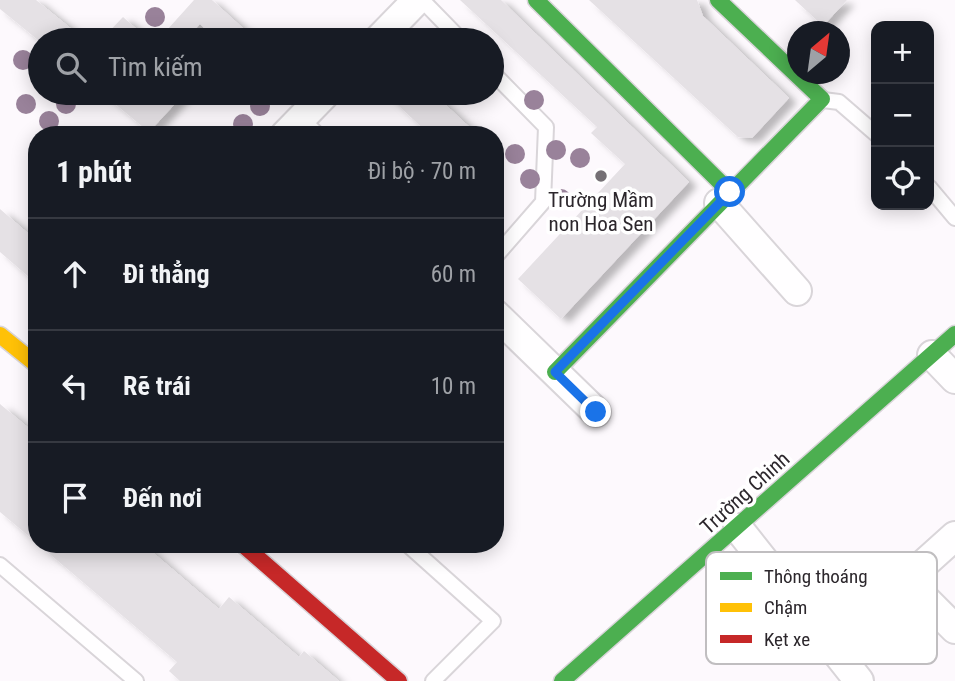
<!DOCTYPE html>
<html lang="vi">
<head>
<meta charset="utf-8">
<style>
	body { margin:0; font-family:"Roboto Condensed",sans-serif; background:#242831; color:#f1f3f6 }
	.controls { position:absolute; right:21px; top:21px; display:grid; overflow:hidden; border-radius:14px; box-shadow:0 4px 18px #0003 }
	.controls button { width:63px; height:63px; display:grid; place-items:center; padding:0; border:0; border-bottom:2px solid #363941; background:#171b24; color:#f1f3f6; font:35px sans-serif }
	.compass { position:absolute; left:787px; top:21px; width:63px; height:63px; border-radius:50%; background:#171b24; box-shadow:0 4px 18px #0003; rotate:29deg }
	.stop { position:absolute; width:21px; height:21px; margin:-16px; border:5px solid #1a73e8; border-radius:50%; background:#fff }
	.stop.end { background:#1a73e8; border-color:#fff; box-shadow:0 2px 7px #0008 }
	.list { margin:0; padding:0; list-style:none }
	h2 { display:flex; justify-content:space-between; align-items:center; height:91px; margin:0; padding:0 28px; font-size:30px }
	h2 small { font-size:23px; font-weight:400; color:#9ea1a6 }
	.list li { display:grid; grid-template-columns:46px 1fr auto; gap:21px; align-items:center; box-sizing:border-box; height:112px; padding:0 28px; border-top:2px solid #363941 }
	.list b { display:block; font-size:26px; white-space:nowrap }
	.list em { font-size:23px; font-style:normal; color:#9ea1a6 }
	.icon { flex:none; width:38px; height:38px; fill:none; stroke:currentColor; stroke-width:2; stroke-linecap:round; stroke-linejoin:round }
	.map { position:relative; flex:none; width:955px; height:681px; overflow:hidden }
	.search { position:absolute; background:#171b24; box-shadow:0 4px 18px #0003; left:28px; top:28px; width:476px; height:77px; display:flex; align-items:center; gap:18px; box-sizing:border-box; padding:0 24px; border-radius:38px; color:#9ea1a6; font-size:26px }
	.panel { position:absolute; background:#171b24; box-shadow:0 4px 18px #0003; left:28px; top:126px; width:476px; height:427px; border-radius:28px }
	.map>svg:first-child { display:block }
	.building { fill:#e5e1e5; filter:url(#shadow) }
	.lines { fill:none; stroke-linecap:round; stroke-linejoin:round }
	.lane-casing { stroke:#d9d5d9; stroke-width:18 }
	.street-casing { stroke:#d9d5d9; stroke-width:32 }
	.fast-casing { stroke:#d9d5d9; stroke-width:19 }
	.slow-casing { stroke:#d9d5d9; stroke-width:19 }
	.jam-casing { stroke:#d9d5d9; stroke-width:19 }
	.lane { stroke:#fffeff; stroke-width:14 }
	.street { stroke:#fffeff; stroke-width:28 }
	.fast { stroke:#4caf50; stroke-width:16 }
	.slow { stroke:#ffc107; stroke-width:16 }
	.jam { stroke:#c62828; stroke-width:16 }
	.tree { fill:#99829a }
	.route { stroke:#1a73e8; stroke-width:9 }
	.poi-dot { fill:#757075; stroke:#fff; stroke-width:2.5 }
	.labels { text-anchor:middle; stroke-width:7; stroke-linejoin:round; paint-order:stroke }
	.poi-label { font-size:21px; fill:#2c272c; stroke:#fff }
	.street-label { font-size:21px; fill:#2c272c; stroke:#fff }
	.key { fill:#fff; stroke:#c0bec0; stroke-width:2 }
	.key-label { font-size:19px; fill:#2c272c }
</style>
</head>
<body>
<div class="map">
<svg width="955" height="681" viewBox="0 0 955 681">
	<defs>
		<filter id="shadow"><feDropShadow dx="8" dy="4.5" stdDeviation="3.5" flood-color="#0004"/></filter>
	</defs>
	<rect width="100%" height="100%" fill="#fdf9fd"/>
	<g class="building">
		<path d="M0,0h36l49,40h-47l-38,-31z"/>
		<path d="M194,0h18l44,40h-39l-17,-16 -15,16h-27z"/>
		<path d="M460,0h41l188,182 -128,137 -43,-40 107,-115 -34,-31 6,-6z"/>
		<path d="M589,0h108l6,16 86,82 -37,40 -14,-1z"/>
		<path d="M795,0h52l-24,26z"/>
		<path d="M123,17l26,23h-48z"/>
		<path d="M102,93h83l-36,39z"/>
		<path d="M385,93h48l45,42h-48z"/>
		<path d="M0,209l37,32v43l-37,-32z"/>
		<path d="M0,404l37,31v108l-37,-31z"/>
		<path d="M38,544h105l76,65 10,-12 70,60 5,-6 35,30h-159l-11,-10 8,-9z"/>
	</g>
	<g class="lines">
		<g class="lane-casing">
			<g id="lane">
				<path d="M422,0l39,40"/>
				<path d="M492,72l54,55 -3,75 -48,55"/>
				<path d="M823,100l16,2 37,32"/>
				<path d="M301,118l17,17"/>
				<path d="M929,187l26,31"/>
				<path d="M407,544l86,77 -60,60"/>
				<path d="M0,565l136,116"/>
			</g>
		</g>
		<g class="street-casing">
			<g id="street">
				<path d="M378,40l39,-40"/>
				<path d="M285,135l41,-42"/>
				<path d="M719,203l78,88"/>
				<path d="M495,314l101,98"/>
				<path d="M932,355l23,24"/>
				<path d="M738,528l121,153"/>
				<path d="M955,536l-49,44 49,49"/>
			</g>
		</g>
		<g class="fast-casing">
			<g id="fast">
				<path d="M536,0l194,192"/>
				<path d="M555,372l267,-273 -104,-99"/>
				<path d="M562,681l393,-347"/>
			</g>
		</g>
		<g class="slow-casing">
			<path id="slow" d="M0,335l37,30"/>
		</g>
		<g class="jam-casing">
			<path id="jam" d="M242,544l157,137"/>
		</g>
		<use href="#lane" class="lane"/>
		<use href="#street" class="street"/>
		<use href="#fast" class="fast"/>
		<use href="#slow" class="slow"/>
		<use href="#jam" class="jam"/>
	</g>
	<g class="tree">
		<circle cx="155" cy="17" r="10"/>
		<circle cx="23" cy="60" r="10"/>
		<circle cx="534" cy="100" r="10"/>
		<circle cx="26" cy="104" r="10"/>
		<circle cx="66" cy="104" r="10"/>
		<circle cx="260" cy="106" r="10"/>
		<circle cx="49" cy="121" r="10"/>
		<circle cx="243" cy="124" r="10"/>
		<circle cx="556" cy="150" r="10"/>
		<circle cx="515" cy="154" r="10"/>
		<circle cx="580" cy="158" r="10"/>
		<circle cx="530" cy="179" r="10"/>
		<circle cx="561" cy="199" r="10"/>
	</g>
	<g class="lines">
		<path class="route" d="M596,412l-41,-40 175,-180"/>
	</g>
	<circle class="poi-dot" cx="601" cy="176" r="7"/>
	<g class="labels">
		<g class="poi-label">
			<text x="601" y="207">Trường Mầm<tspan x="601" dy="24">non Hoa Sen</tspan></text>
		</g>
		<g class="street-label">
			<text transform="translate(745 493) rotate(-42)" y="7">Trường Chinh</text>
		</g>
	</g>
	<rect x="706" y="552" width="231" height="112" rx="10" class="key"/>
	<rect x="720" y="572" width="32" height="8" fill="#4caf50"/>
	<rect x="720" y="603" width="32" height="9" fill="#ffc107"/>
	<rect x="720" y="635" width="32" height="8" fill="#c62828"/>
	<g class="key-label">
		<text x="764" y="583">Thông thoáng</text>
		<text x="764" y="614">Chậm</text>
		<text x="764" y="646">Kẹt xe</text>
	</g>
</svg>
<div class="controls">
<button>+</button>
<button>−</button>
<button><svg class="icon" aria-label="locate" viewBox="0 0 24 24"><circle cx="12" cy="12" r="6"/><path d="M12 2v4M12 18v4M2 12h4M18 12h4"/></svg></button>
</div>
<svg class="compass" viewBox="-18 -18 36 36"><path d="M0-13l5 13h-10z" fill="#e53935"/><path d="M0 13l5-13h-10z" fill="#9ea1a6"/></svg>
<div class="stop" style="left:730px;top:192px"></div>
<div class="stop end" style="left:596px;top:412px"></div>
<div class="search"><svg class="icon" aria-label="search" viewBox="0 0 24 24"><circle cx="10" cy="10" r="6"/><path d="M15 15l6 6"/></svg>Tìm kiếm</div>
<section class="panel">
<h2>1 phút<small>Đi bộ · 70 m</small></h2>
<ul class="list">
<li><svg class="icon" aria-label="ahead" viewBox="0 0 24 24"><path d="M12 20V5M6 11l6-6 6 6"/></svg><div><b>Đi thẳng</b></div><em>60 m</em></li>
<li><svg class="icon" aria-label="left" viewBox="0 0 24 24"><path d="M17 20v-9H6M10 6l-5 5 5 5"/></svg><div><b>Rẽ trái</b></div><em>10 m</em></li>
<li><svg class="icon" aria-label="arrive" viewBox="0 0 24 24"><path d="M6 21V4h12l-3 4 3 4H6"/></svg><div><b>Đến nơi</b></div></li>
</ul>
</section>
</div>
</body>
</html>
